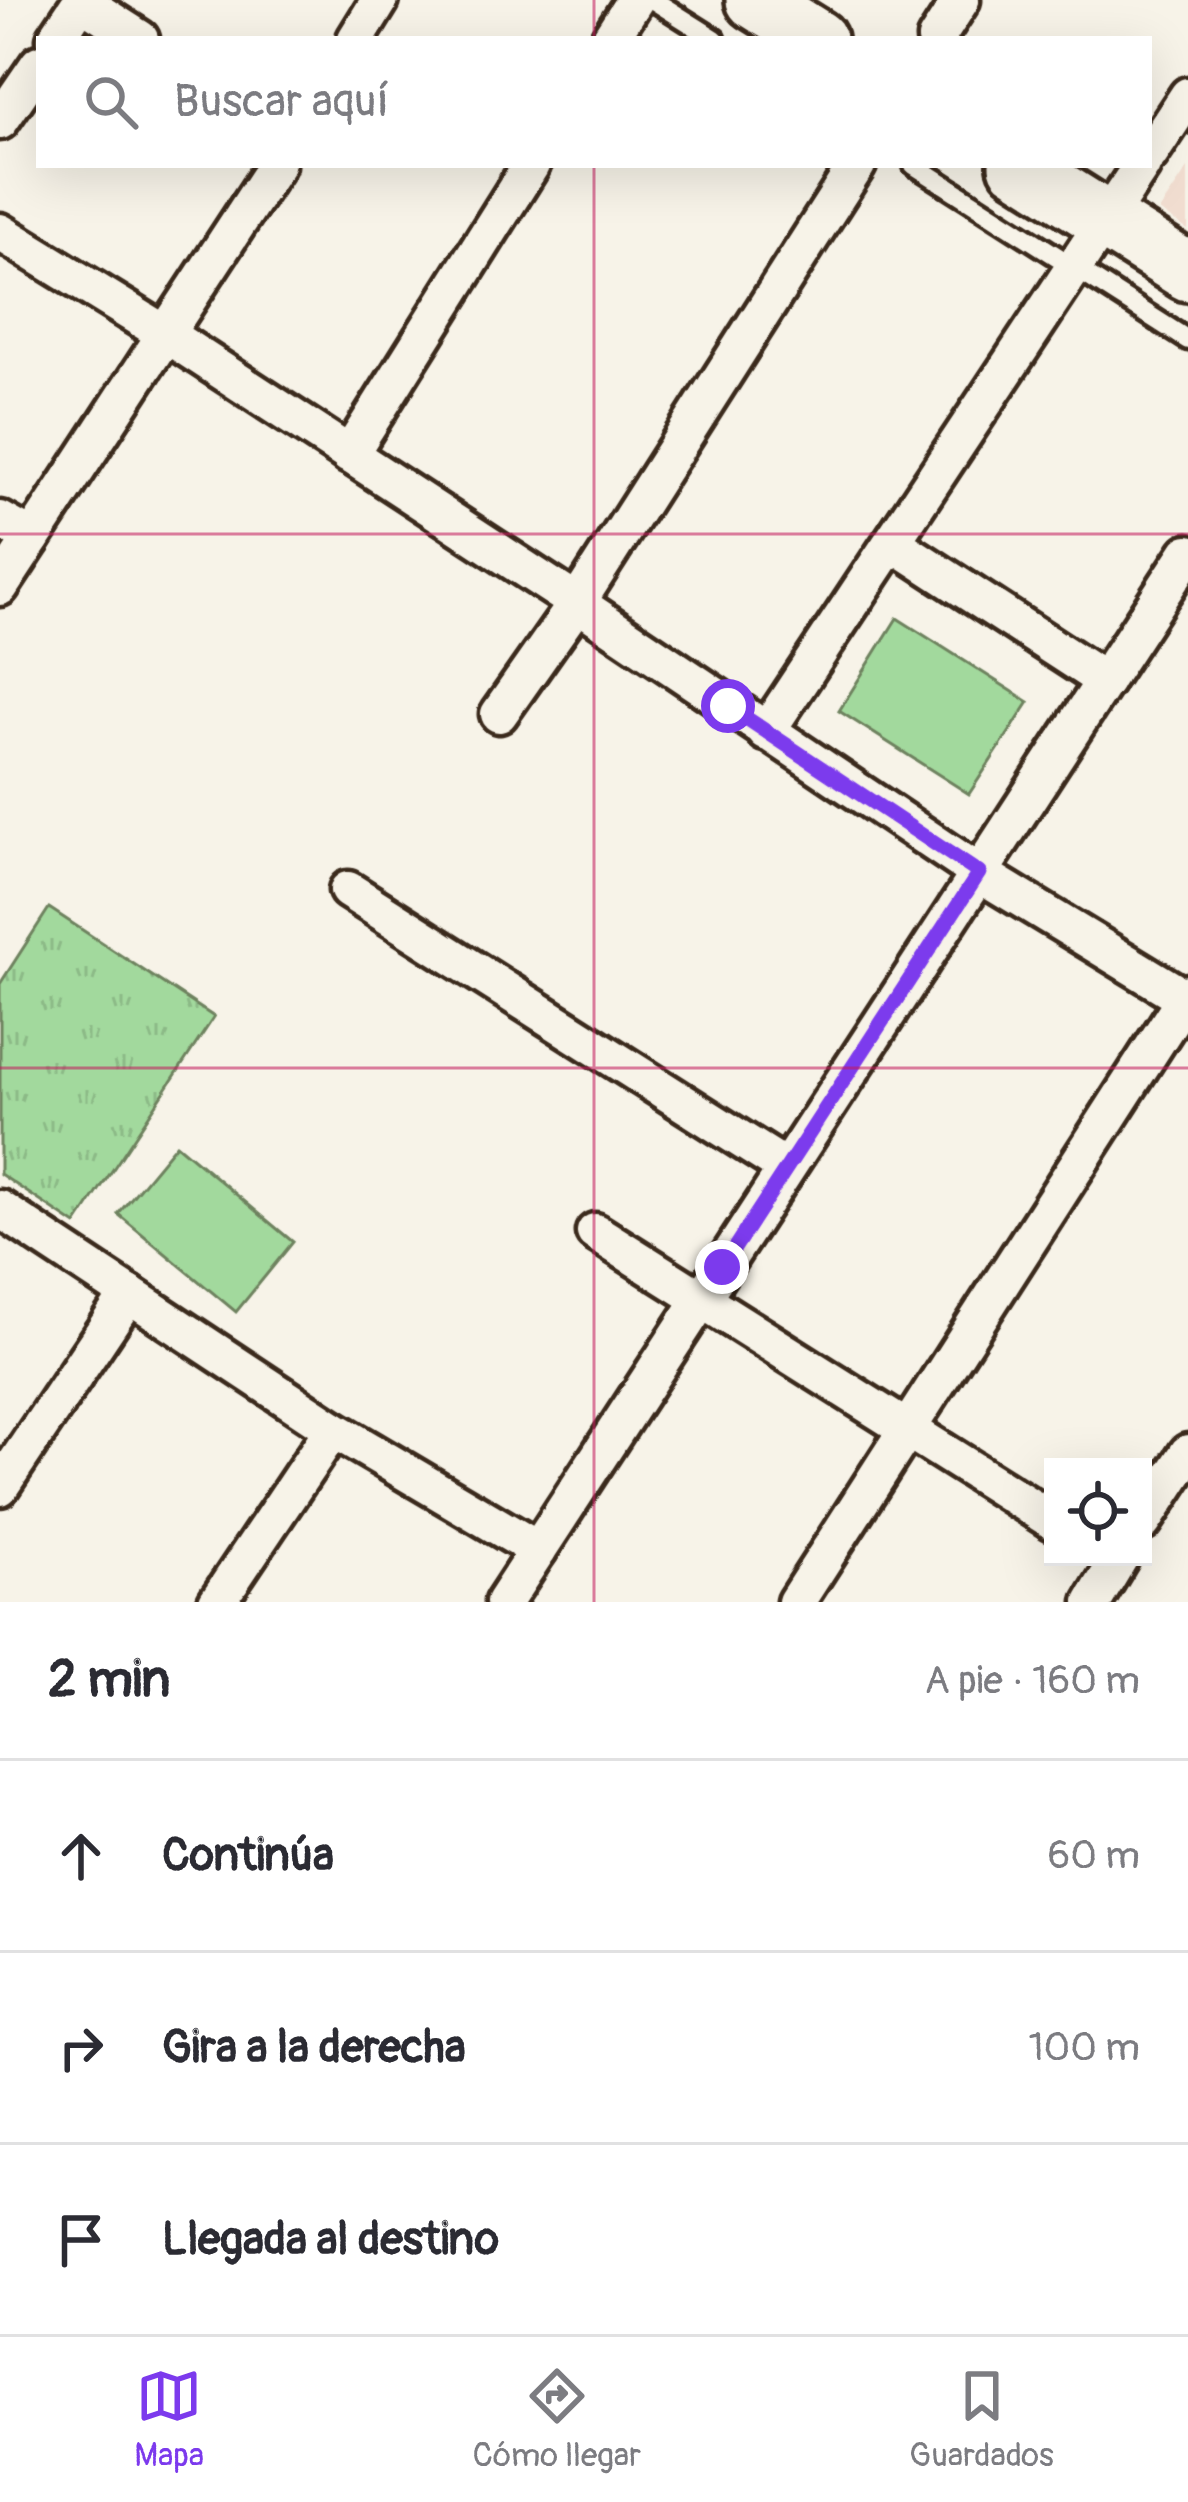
<!DOCTYPE html>
<html lang="es">
<head>
<meta charset="utf-8">
<style>
	body { margin:0; font-family:Pangolin,sans-serif; background:#f7f7f7; color:#2b2b33 }
	.controls { position:absolute; right:36px; bottom:36px; display:grid; overflow:hidden; border-radius:0px; box-shadow:0 12px 48px #0002 }
	.controls button { width:108px; height:108px; display:grid; place-items:center; padding:0; border:0; border-bottom:3px solid #e1e1e2; background:#fff; color:#2b2b33; font:60px sans-serif }
	.stop { position:absolute; width:36px; height:36px; margin:-27px; border:9px solid #7c3aed; border-radius:50%; background:#fff }
	.stop.end { background:#7c3aed; border-color:#fff; box-shadow:0 3px 12px #0008 }
	.list { margin:0; padding:0; list-style:none }
	h2 { display:flex; justify-content:space-between; align-items:center; height:156px; margin:0; padding:0 48px; font-size:51px }
	h2 small { font-size:39px; font-weight:400; color:#7c7c81 }
	.list li { display:grid; grid-template-columns:78px 1fr auto; gap:36px; align-items:center; box-sizing:border-box; height:192px; padding:0 48px; border-top:3px solid #e1e1e2 }
	.list b { display:block; font-size:45px; white-space:nowrap }
	.list em { font-size:39px; font-style:normal; color:#7c7c81 }
	.icon { flex:none; width:66px; height:66px; fill:none; stroke:currentColor; stroke-width:2; stroke-linecap:round; stroke-linejoin:round }
	.map { position:relative; flex:none; width:1188px; height:1602px; overflow:hidden }
	.search { position:absolute; background:#fff; box-shadow:0 12px 48px #0002; left:36px; right:36px; top:36px; height:132px; display:flex; align-items:center; gap:30px; box-sizing:border-box; padding:0 42px; border-radius:0px; color:#7c7c81; font-size:45px }
	.sheet { height:732px; background:#fff }
	nav { display:flex; justify-content:space-around; align-items:center; box-sizing:border-box; height:168px; border-top:3px solid #e1e1e2; background:#fff; font-size:33px; color:#7c7c81 }
	nav a { display:grid; justify-items:center; gap:6px }
	nav .on { color:#7c3aed }
	.map>svg:first-child { display:block }
	.built { fill:#f1ddd0 }
	.grass { fill:#a2d99d; stroke:#6e825e; stroke-width:3 }
	.park { fill:url(#park-tufts); stroke:#6e825e; stroke-width:3 }
	.lines { fill:none; stroke-linecap:round; stroke-linejoin:round }
	.service-casing { stroke:#3b2a1e; stroke-width:27 }
	.minor-casing { stroke:#3b2a1e; stroke-width:45 }
	.primary-casing { stroke:#3b2a1e; stroke-width:66 }
	.service { stroke:#f7f3e8; stroke-width:18 }
	.minor { stroke:#f7f3e8; stroke-width:36 }
	.primary { stroke:#f7f3e8; stroke-width:57 }
	.route { stroke:#7c3aed; stroke-width:15 }
	.grid { fill:none; stroke:#c2185b; stroke-width:3; stroke-opacity:0.55 }
</style>
</head>
<body>
<div class="map">
<svg width="1188" height="1602" viewBox="0 0 1188 1602">
	<defs>
		<pattern id="park-tufts" width="24" height="20" patternUnits="userSpaceOnUse" patternTransform="scale(3)"><rect width="24" height="20" fill="#a2d99d"/><path d="M3 7l-1-3M5 7V3M7 7l1-3M15 17l-1-3M17 17v-4M19 17l1-3" fill="none" stroke="#8cba87"/></pattern>
	</defs>
	<rect width="100%" height="100%" fill="#f7f3e8"/>
	<filter id="ink" filterUnits="userSpaceOnUse"><feTurbulence type="fractalNoise" baseFrequency=".00833" numOctaves="2"/><feDisplacementMap in="SourceGraphic" scale="24" xChannelSelector="R" yChannelSelector="G"/><feConvolveMatrix kernelMatrix="1 2 1 2 8 2 1 2 1" color-interpolation-filters="sRGB"/></filter>
	<g filter="url(#ink)">
		<path class="built" d="M1188,168v62l-29,-19z"/>
		<g class="grass">
			<path d="M897,618l132,84 -60,92 -130,-83z"/>
			<path d="M176,1144l117,98 -57,70 -118,-98z"/>
		</g>
		<path class="park" d="M49,908l165,109 -138,208 -76,-51v-190z"/>
		<g class="lines">
			<g class="service-casing">
				<g id="service">
					<path d="M653,0l62,39"/>
					<path d="M914,165l274,175"/>
				</g>
			</g>
			<g class="minor-casing">
				<g id="minor">
					<path d="M81,1l59,38"/>
					<path d="M56,39l26,-39"/>
					<path d="M356,39l24,-39"/>
					<path d="M610,39l25,-39"/>
					<path d="M936,39l25,-39"/>
					<path d="M0,121l39,-57"/>
					<path d="M1149,155l39,-59"/>
					<path d="M0,232l167,103 410,268 402,270 209,127"/>
					<path d="M349,455l182,-290"/>
					<path d="M0,520l32,18"/>
					<path d="M893,543l212,138"/>
					<path d="M0,587l276,-422"/>
					<path d="M499,714l78,-111 280,-438"/>
					<path d="M766,732l376,-567"/>
					<path d="M348,890l438,278"/>
					<path d="M0,1209l333,220 205,121"/>
					<path d="M595,1232l458,289"/>
					<path d="M0,1487l129,-193"/>
					<path d="M1143,1522l45,-69"/>
					<path d="M217,1602l116,-173"/>
					<path d="M504,1602l684,-1049"/>
					<path d="M796,1602l392,-609"/>
					<path d="M1093,1602l27,-45"/>
				</g>
			</g>
			<g class="primary-casing">
				<g id="primary">
					<path d="M755,0l62,39"/>
					<path d="M1018,165l170,107"/>
				</g>
			</g>
			<use href="#service" class="service"/>
			<use href="#minor" class="minor"/>
			<use href="#primary" class="primary"/>
		</g>
	</g>
	<g class="lines" filter="url(#ink)">
		<path class="route" d="M722,1267l257,-394 -251,-167"/>
	</g>
	<path class="grid" d="M594,0v39M594,165v1437M0,534h1188M0,1068h1188"/>
</svg>
<div class="controls">
<button><svg class="icon" aria-label="locate" viewBox="0 0 24 24"><circle cx="12" cy="12" r="6"/><path d="M12 2v4M12 18v4M2 12h4M18 12h4"/></svg></button>
</div>
<div class="stop" style="left:728px;top:706px"></div>
<div class="stop end" style="left:722px;top:1267px"></div>
<div class="search"><svg class="icon" aria-label="search" viewBox="0 0 24 24"><circle cx="10" cy="10" r="6"/><path d="M15 15l6 6"/></svg>Buscar aquí</div>
</div>
<section class="sheet">
<h2>2 min<small>A pie · 160 m</small></h2>
<ul class="list">
<li><svg class="icon" aria-label="ahead" viewBox="0 0 24 24"><path d="M12 20V5M6 11l6-6 6 6"/></svg><div><b>Continúa</b></div><em>60 m</em></li>
<li><svg class="icon" aria-label="right" viewBox="0 0 24 24"><path d="M7 20v-9h11M14 6l5 5-5 5"/></svg><div><b>Gira a la derecha</b></div><em>100 m</em></li>
<li><svg class="icon" aria-label="arrive" viewBox="0 0 24 24"><path d="M6 21V4h12l-3 4 3 4H6"/></svg><div><b>Llegada al destino</b></div></li>
</ul>
</section>
<nav>
<a class="on"><svg class="icon" aria-label="map" viewBox="0 0 24 24"><path d="M3 6l6-2 6 2 6-2v14l-6 2-6-2-6 2zM9 4v14M15 6v14"/></svg>Mapa</a>
<a><svg class="icon" aria-label="directions" viewBox="0 0 24 24"><path d="M12 3l9 9-9 9-9-9zM9 14v-3h6M13 9l2 2-2 2"/></svg>Cómo llegar</a>
<a><svg class="icon" aria-label="saved" viewBox="0 0 24 24"><path d="M7 4h10v16l-5-4-5 4z"/></svg>Guardados</a>
</nav>
</body>
</html>
